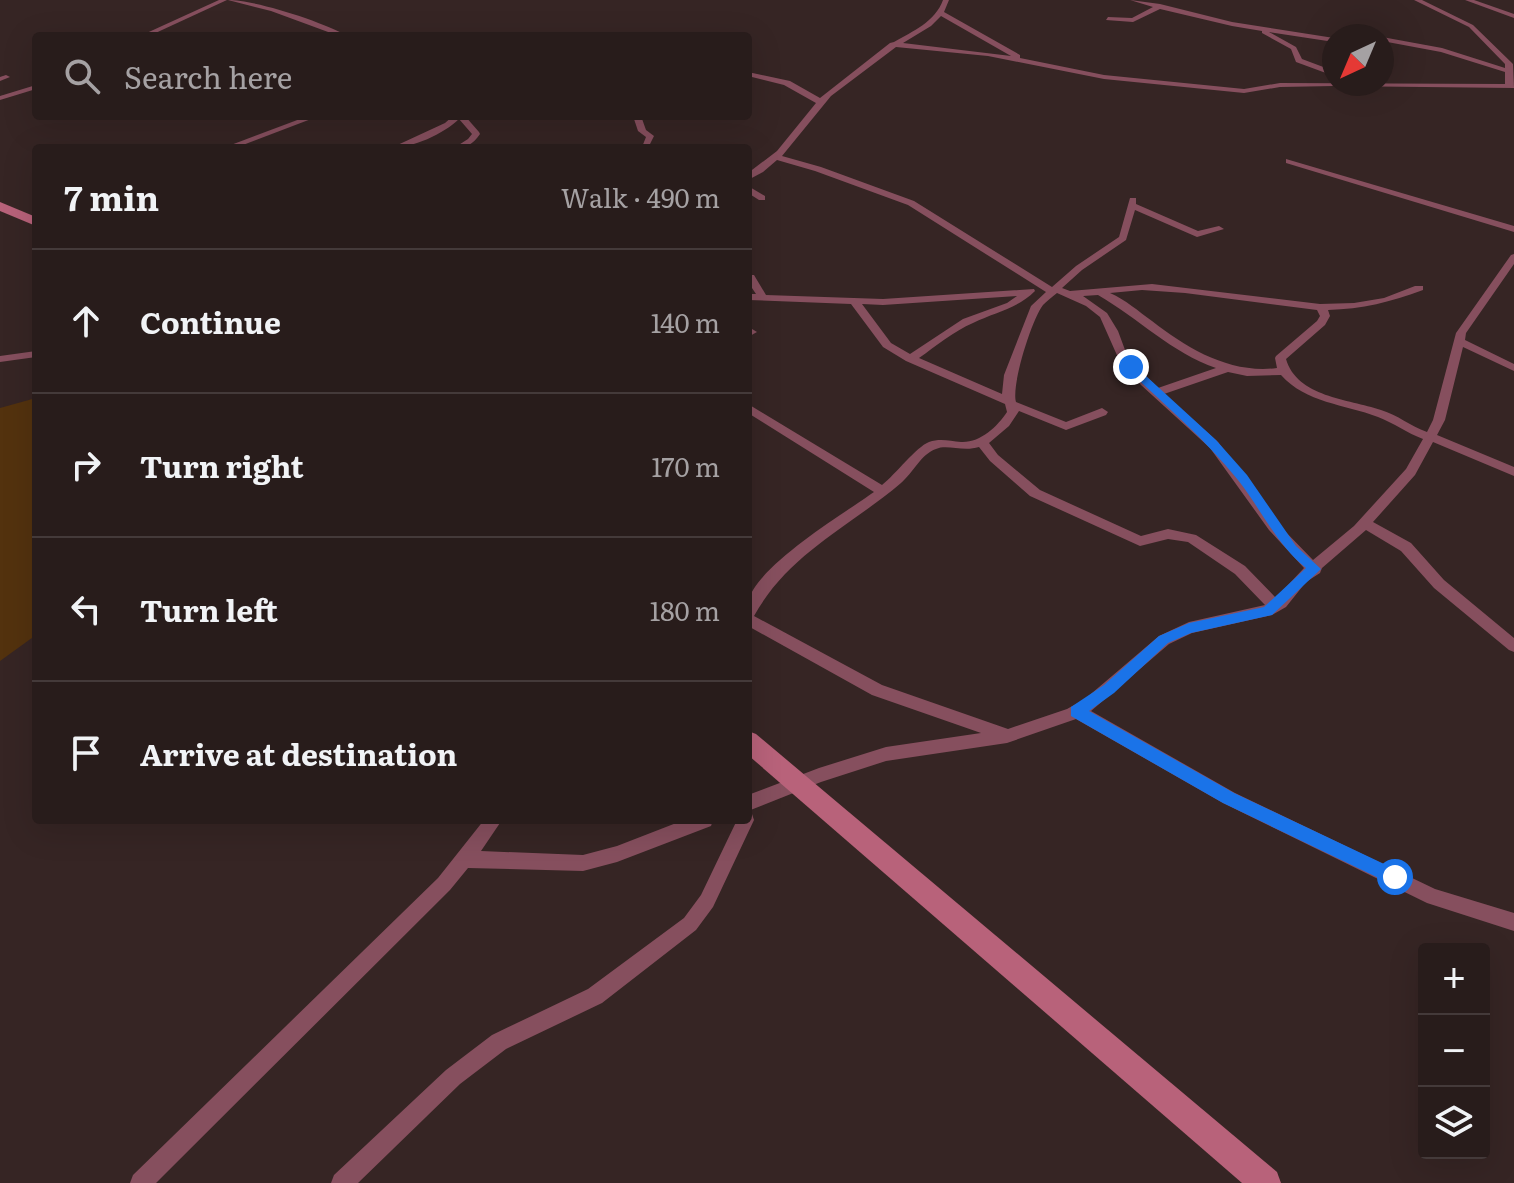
<!DOCTYPE html>
<html lang="en">
<head>
<meta charset="utf-8">
<style>
	body { margin:0; font-family:Literata,serif; background:#302524; color:#f1f3f6 }
	.controls { position:absolute; right:24px; bottom:24px; display:grid; overflow:hidden; border-radius:8px; box-shadow:0 8px 32px #0002 }
	.controls button { width:72px; height:72px; display:grid; place-items:center; padding:0; border:0; border-bottom:2px solid #443a3a; background:#281c1b; color:#f1f3f6; font:40px sans-serif }
	.compass { position:absolute; left:1322px; top:24px; width:72px; height:72px; border-radius:50%; background:#281c1b; box-shadow:0 8px 32px #0002; rotate:224deg }
	.stop { position:absolute; width:24px; height:24px; margin:-18px; border:6px solid #1a73e8; border-radius:50%; background:#fff }
	.stop.end { background:#1a73e8; border-color:#fff; box-shadow:0 2px 8px #0008 }
	.list { margin:0; padding:0; list-style:none }
	h2 { display:flex; justify-content:space-between; align-items:center; height:104px; margin:0; padding:0 32px; font-size:34px }
	h2 small { font-size:26px; font-weight:400; color:#a5a1a3 }
	.list li { display:grid; grid-template-columns:52px 1fr auto; gap:24px; align-items:center; box-sizing:border-box; height:144px; padding:0 32px; border-top:2px solid #443a3a }
	.list b { display:block; font-size:30px; white-space:nowrap }
	.list em { font-size:26px; font-style:normal; color:#a5a1a3 }
	.icon { flex:none; width:44px; height:44px; fill:none; stroke:currentColor; stroke-width:2; stroke-linecap:round; stroke-linejoin:round }
	.map { position:relative; flex:none; width:1514px; height:1183px; overflow:hidden }
	.search { position:absolute; background:#281c1b; box-shadow:0 8px 32px #0002; left:32px; top:32px; width:720px; height:88px; display:flex; align-items:center; gap:20px; box-sizing:border-box; padding:0 28px; border-radius:8px; color:#a5a1a3; font-size:30px }
	.panel { position:absolute; background:#281c1b; box-shadow:0 8px 32px #0002; left:32px; top:144px; width:720px; height:680px; border-radius:8px }
	.map>svg:first-child { display:block }
	.green { fill:#53320e }
	.lines { fill:none; stroke-linecap:round; stroke-linejoin:round }
	.street { fill:#864f5e; fill-rule:evenodd }
	.secondary { fill:#b8627a; fill-rule:evenodd }
	.route { fill:#1a73e8 }
</style>
</head>
<body>
<div class="map">
<svg width="1514" height="1183" viewBox="0 0 1514 1183">
	<rect width="100%" height="100%" fill="#362524"/>
	<path class="green" d="M36,398v237l-36,26v-253z"/>
	<g class="lines">
		<g class="street">
			<path d="M219,0h8l-78,36h-9z"/>
			<path d="M228,0c28,0 95,22 120,36h-9l-68,-25z"/>
			<path d="M943,0h6l-5,12 76,43v3l84,17 140,14 36,-6 225,1v-12l-64,-20 -59,-11v-4l60,11 63,20v-4l-36,-37 -55,-27h8l51,25 40,39 1,24 -180,-2 -54,1 -36,6 -140,-14 -116,-23 -92,-9 -65,49 -49,60 39,11 93,34 138,86 24,-21 43,-29 11,-39h6v6l62,27 21,-5 5,3 -27,8 -62,-27 -9,30 -44,30 -20,18 8,3 82,-7 168,20 34,-1 30,-5 31,-12h8v4c-32,12 -61,19 -95,20l2,6 -5,9 -39,34c11,38 62,40 95,51 17,5 29,16 46,22l6,-12 23,-87 55,-78 3,-1v10l-48,69 -1,7 49,24v7l-51,-24 -18,73 -8,15 77,32v9l-81,-34 -18,33 -42,47 38,21 33,37 70,58v14l-5,-2 -75,-62 -33,-37 -35,-21 -44,38 -2,5 -14,9 -20,25 -14,8 -80,18 -23,11 -78,67 144,82 200,96 79,24v18l-87,-28 -204,-100 -147,-84 -69,24 -121,18 -65,21 -73,29v-16l71,-27 67,-21 95,-14 -109,-38 -124,-69c0,-8 -2,-18 0,-25 10,-36 95,-87 126,-109l-126,-79v-9l134,81c14,-11 34,-38 47,-43 11,-4 21,-1 32,0 19,1 36,-15 46,-30l-2,-8 -99,-43 -23,-14 -32,-43 -103,-4v-6h8l-8,-12v-7h6l12,20 117,4 151,-10 1,2c-18,18 -40,21 -62,32 -19,8 -37,23 -54,35l83,36 2,-19 27,-69 15,-14 -138,-87 -93,-34 -38,-11 -14,12 -15,8v-7l29,-22 39,-48 -32,-18 -36,-9v-4l42,9 30,17 70,-55 4,-1c19,-11 41,-20 49,-42zM941,16l70,40 -108,-13 28,-17zM1142,290l43,3 132,17 3,6 -3,5 -41,35 -1,2 2,10c-47,6 -89,-19 -125,-47 -14,-10 -26,-21 -42,-28zM1057,293l29,13 14,11 20,45 21,23 69,63 59,82 35,38 -28,30 -31,-32 -49,-31 -28,-6 -27,7 -101,-46 -42,-35 -9,-12 20,-17 10,-15 47,19 40,-15 2,-3 -6,-4 -36,14 -50,-20c-5,-17 16,-83 27,-97 4,-4 9,-8 14,-12zM1098,295c40,23 74,58 118,73l-58,20 -30,-30 -10,-27 -11,-18 -24,-17zM1017,296l-10,7 -44,16 -53,35 -19,-11 -29,-39 21,1zM1228,372l19,4 34,-1c25,28 63,29 97,42 16,6 29,16 45,22l-17,30 -52,57 -41,34 -35,-36 -60,-82 -54,-48zM979,447l11,14 40,35 110,50 28,-7 20,3 47,32 30,31 -76,17 -30,14 -74,63 -18,10 -59,20 -126,-44 -128,-69c35,-63 94,-88 147,-133 12,-10 20,-29 35,-34 11,-5 27,3 43,-2z"/>
			<path d="M1130,0l30,4 72,18 102,16v4l-65,-10 27,15 6,12 32,12v5l-38,-14 -5,-13 -29,-16v-2l-30,-5 -72,-17 -27,13 -27,-2 2,-3 24,1 21,-11z"/>
			<path d="M1465,0h9l40,14v4z"/>
			<path d="M6,75l4,2 -10,4v-4z"/>
			<path d="M36,85v4l-36,11v-4z"/>
			<path d="M308,116h11l-84,32h-12z"/>
			<path d="M453,116h12l14,16 1,2c-7,10 -13,14 -26,14l14,-9 4,-5 -13,-15c-15,15 -47,29 -68,29l54,-25z"/>
			<path d="M633,116h8l5,14 8,6 -4,8 6,4 -14,-1 4,-10 -8,-6z"/>
			<path d="M1286,159l228,67v6l-228,-69z"/>
			<path d="M748,186l17,10v4h-6l-11,-7z"/>
			<path d="M752,329l5,3 -9,5v-7z"/>
			<path d="M36,351v6l-36,5v-6z"/>
			<path d="M748,813l4,1 2,6 -41,87 -17,23 -94,73 -96,46 -46,35 -102,99h-27l3,-8 112,-105 46,-35 96,-46 96,-71 17,-23 36,-75h11z"/>
			<path d="M484,820h18l-21,31 102,4 34,-9 67,-26h29l-2,6 -94,36 -34,9 -115,-3 -18,22 -294,293h-26l3,-8 305,-297z"/>
		</g>
		<g class="secondary">
			<path d="M0,202l36,15v9l-36,-15z"/>
			<path d="M748,731l8,3 521,438 4,11h-39l-494,-428z"/>
		</g>
	</g>
	<path class="route" d="M1127,365h7l82,75 31,35 49,71 25,23 -49,46 -81,18 -23,10 -54,50 -25,18 145,82 167,79v11h-12l-166,-80 -152,-87v-9l33,-22 55,-49 30,-13 75,-16 42,-39c-30,-24 -45,-59 -68,-88 -33,-41 -73,-75 -111,-111z"/>
</svg>
<div class="controls">
<button>+</button>
<button>−</button>
<button><svg class="icon" aria-label="layers" viewBox="0 0 24 24"><path d="M12 4l9 5-9 5-9-5zM3 14l9 5 9-5"/></svg></button>
</div>
<svg class="compass" viewBox="-18 -18 36 36"><path d="M0-13l5 13h-10z" fill="#e53935"/><path d="M0 13l5-13h-10z" fill="#a5a1a3"/></svg>
<div class="stop" style="left:1395px;top:877px"></div>
<div class="stop end" style="left:1131px;top:367px"></div>
<div class="search"><svg class="icon" aria-label="search" viewBox="0 0 24 24"><circle cx="10" cy="10" r="6"/><path d="M15 15l6 6"/></svg>Search here</div>
<section class="panel">
<h2>7 min<small>Walk · 490 m</small></h2>
<ul class="list">
<li><svg class="icon" aria-label="ahead" viewBox="0 0 24 24"><path d="M12 20V5M6 11l6-6 6 6"/></svg><div><b>Continue</b></div><em>140 m</em></li>
<li><svg class="icon" aria-label="right" viewBox="0 0 24 24"><path d="M7 20v-9h11M14 6l5 5-5 5"/></svg><div><b>Turn right</b></div><em>170 m</em></li>
<li><svg class="icon" aria-label="left" viewBox="0 0 24 24"><path d="M17 20v-9H6M10 6l-5 5 5 5"/></svg><div><b>Turn left</b></div><em>180 m</em></li>
<li><svg class="icon" aria-label="arrive" viewBox="0 0 24 24"><path d="M6 21V4h12l-3 4 3 4H6"/></svg><div><b>Arrive at destination</b></div></li>
</ul>
</section>
</div>
</body>
</html>
